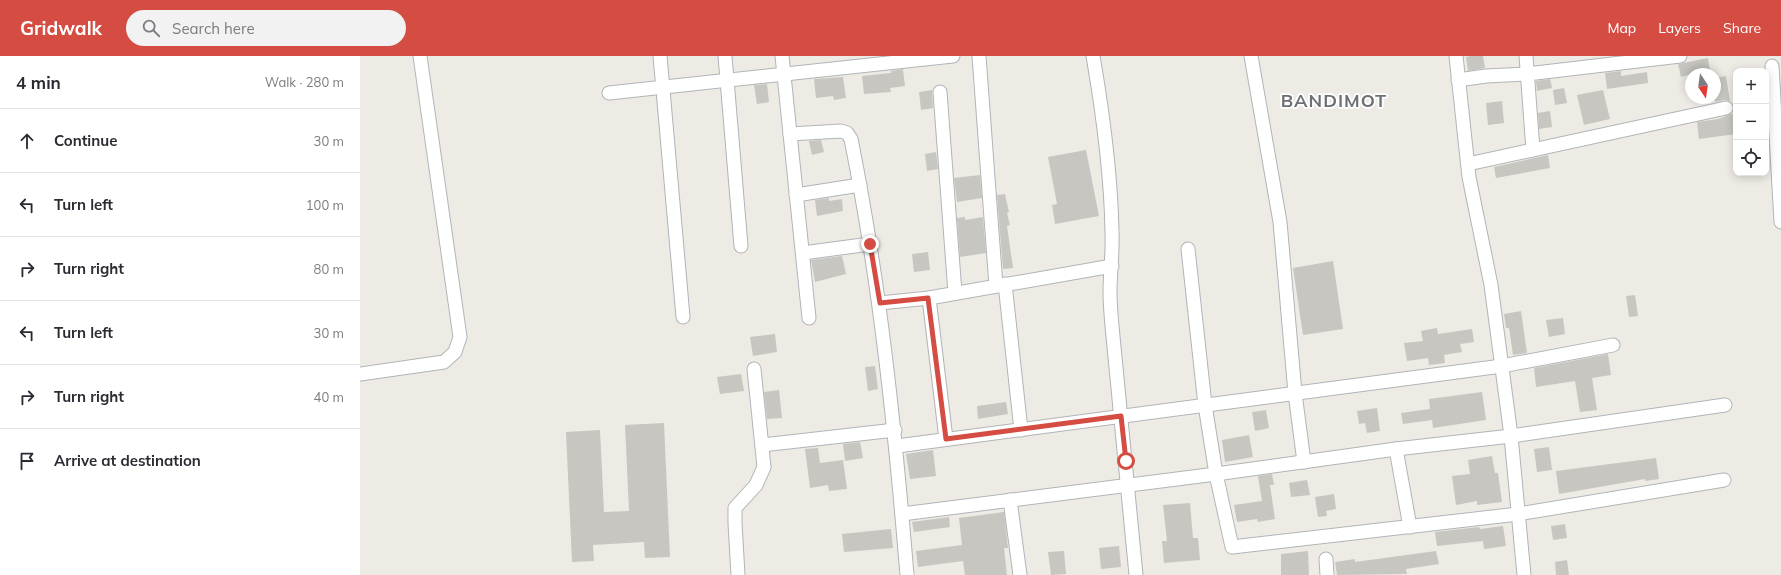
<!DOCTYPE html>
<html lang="en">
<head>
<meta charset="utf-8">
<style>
	body { margin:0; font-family:Mulish,sans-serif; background:#f2f2f3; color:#2b2b33 }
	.controls { position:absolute; right:12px; top:12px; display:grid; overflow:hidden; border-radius:8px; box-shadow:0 2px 10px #0003 }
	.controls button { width:36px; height:36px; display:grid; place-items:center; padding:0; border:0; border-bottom:1px solid #e1e1e2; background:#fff; color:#2b2b33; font:20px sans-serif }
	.compass { position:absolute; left:1325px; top:12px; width:36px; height:36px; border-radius:50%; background:#fff; box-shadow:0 2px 10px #0003; rotate:167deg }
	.stop { position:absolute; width:12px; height:12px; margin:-9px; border:3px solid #d54d42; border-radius:50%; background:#fff }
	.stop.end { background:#d54d42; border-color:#fff; box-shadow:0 1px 4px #0008 }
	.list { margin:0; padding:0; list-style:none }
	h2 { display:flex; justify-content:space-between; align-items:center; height:52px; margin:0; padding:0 16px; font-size:17px }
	h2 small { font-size:13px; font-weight:400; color:#7c7c81 }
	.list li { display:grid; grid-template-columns:26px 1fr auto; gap:12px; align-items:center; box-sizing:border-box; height:64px; padding:0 16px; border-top:1px solid #e1e1e2 }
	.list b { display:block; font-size:15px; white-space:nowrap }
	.list em { font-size:13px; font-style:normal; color:#7c7c81 }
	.icon { flex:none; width:22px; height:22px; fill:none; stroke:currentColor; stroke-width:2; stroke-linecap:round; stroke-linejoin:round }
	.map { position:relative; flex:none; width:1421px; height:519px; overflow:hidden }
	header { display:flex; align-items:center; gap:24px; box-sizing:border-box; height:56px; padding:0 20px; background:#d54d42; color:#fff }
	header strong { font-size:19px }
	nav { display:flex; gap:22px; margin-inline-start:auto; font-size:14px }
	.search { width:280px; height:36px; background:#f2f2f3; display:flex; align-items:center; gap:10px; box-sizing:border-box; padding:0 14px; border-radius:22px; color:#7c7c81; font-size:15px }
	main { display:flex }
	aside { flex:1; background:#fff }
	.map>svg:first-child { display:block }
	.building { fill:#c8c6c1 }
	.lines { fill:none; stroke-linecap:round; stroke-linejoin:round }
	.minor-casing { stroke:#b1b4b8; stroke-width:15 }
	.minor { stroke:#fff; stroke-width:13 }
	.route { stroke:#d54d42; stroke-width:5 }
	.labels { text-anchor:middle; stroke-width:3.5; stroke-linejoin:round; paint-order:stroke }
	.district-label { font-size:18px; font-weight:bold; letter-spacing:1px; fill:#6d7175; stroke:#fff }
</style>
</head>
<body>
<header>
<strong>Gridwalk</strong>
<div class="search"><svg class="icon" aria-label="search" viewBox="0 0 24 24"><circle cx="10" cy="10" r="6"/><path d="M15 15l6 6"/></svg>Search here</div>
<nav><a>Map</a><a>Layers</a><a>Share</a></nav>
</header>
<main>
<aside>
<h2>4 min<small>Walk · 280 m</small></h2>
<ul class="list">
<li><svg class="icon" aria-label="ahead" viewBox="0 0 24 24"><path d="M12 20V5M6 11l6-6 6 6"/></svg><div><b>Continue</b></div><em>30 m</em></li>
<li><svg class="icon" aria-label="left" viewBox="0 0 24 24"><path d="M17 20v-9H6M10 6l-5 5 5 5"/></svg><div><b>Turn left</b></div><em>100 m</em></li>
<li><svg class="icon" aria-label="right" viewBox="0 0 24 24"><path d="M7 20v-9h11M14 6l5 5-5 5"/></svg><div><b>Turn right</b></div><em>80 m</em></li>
<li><svg class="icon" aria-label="left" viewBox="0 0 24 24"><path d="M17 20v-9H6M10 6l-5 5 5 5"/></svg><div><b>Turn left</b></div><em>30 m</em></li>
<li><svg class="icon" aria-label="right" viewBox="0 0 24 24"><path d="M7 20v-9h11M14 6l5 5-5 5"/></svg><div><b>Turn right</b></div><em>40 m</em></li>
<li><svg class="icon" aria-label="arrive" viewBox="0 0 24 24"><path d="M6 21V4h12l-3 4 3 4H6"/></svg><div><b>Arrive at destination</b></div></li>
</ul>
</aside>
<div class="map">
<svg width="1421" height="519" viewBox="0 0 1421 519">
	<rect width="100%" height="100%" fill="#edebe4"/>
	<g class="building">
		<path d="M1111,0h12l2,12 -17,3 -2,-14z"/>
		<path d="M1348,2l2,14 -19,2 -10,3 -3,-13z"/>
		<path d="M543,13l2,17 -15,2 1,4 -27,2 -2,-18 29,-3v-2z"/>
		<path d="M1261,15v5l26,-4 1,11 -41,6 -2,-16z"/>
		<path d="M1366,20l4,25 -5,-1 -10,2v-24z"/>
		<path d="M483,21l3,21 -12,2 -1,-4 -17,2 -2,-19z"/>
		<path d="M1190,23l2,9 -15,3 -1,-10z"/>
		<path d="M407,28l2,18 -12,2 -3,-19z"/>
		<path d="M1204,32l3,15 -12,2 -2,-15z"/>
		<path d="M572,34l1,18 -12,2 -2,-18z"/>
		<path d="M1243,34l7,29 -26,6 -7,-30z"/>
		<path d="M1142,45l2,22 -16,2 -2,-22z"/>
		<path d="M1190,55l2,16 -13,2 -1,-16z"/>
		<path d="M1371,58h5v20l-37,5 -2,-17 21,-3z"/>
		<path d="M461,84l3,12 -12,3 -3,-14z"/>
		<path d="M726,94l13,66 -44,8 -3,-19 5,-1 -9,-47z"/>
		<path d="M576,96l2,17 -11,2 -2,-17z"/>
		<path d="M1188,99l2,13 -54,10 -2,-11z"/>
		<path d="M620,119l2,23 -25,4 -3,-24z"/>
		<path d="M645,138l4,18 -2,1 3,12 -3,1 6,42 -10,1 -6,-74z"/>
		<path d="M469,142v3l13,-2 1,12 -26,5 -2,-16z"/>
		<path d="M605,161v3l18,-3 3,36 -26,4 -3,-39z"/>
		<path d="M568,196l2,18 -16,2 -2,-18z"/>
		<path d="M482,200l4,18 -31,8 -4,-22z"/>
		<path d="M973,205l10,68 -40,6 -10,-67z"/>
		<path d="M1275,239l3,21 -9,1 -3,-21z"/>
		<path d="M1161,255l6,42 -14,2 -4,-27h-3l-2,-14z"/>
		<path d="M1203,262l2,16 -16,3 -3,-17z"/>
		<path d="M1077,272l1,6 34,-5 2,13 -14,2 2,8 -18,3 1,8 -16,2 -1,-7 -21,3 -3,-18 19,-2 -2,-10z"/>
		<path d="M415,278l2,18 -24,4 -3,-19z"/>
		<path d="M1248,298l3,21 -19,3 5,32 -17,2 -5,-31 -39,6 -2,-19z"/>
		<path d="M515,310l3,23 -10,2 -3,-24z"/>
		<path d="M381,318l3,17 -24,3 -3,-17z"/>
		<path d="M419,334l3,28 -15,1 -3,-27z"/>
		<path d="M1122,336l4,28 -53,8 -1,-8 -29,4 -2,-11 29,-4 -1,-10z"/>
		<path d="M646,346l2,12 -30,5 -1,-13z"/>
		<path d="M1017,352l3,23 -13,2 -2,-10 -6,1 -2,-13z"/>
		<path d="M906,354l3,18 -14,3 -3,-19z"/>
		<path d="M304,367l6,134 -25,1 -1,-16 -51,3 1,16 -22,1 -6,-130 34,-2 4,82 25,-1 -4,-86z"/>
		<path d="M889,379l4,22 -28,5 -3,-22z"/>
		<path d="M500,386l3,16 -18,3 -2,-17z"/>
		<path d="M1189,391l3,23 -15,2 -3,-23z"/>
		<path d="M458,392l2,15 23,-3 4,29 -18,2 -1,-6 -18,3 -5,-39z"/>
		<path d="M573,394l3,26 -26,3 -4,-25z"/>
		<path d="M1132,400l3,17h3l4,29 -25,3v-4l-21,4 -4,-29 18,-2 -2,-14z"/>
		<path d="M1296,402l3,21 -14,2v-2l-86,15 -3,-23z"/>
		<path d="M912,418l2,11h-4l5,34 -17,3 -1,-3 -20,3 -3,-17 28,-4 -4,-25z"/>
		<path d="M947,424l3,15 -19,2 -2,-14z"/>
		<path d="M974,438l2,15 -10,2 1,5 -9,1 -3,-20z"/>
		<path d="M830,447l3,35h5l2,22 -36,3 -2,-22h5l-4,-36z"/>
		<path d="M644,456l4,36h-4l3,27h-42l-2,-14 -45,6 -2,-16 46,-6 -3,-27z"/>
		<path d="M589,461l1,10 -36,5 -2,-10z"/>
		<path d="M1205,468l2,14 -14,2 -2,-14z"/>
		<path d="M1143,470l3,20 -22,3 -1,-8 -46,5 -2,-14 44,-5 1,2z"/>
		<path d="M531,473l2,19 -49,4 -2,-18z"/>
		<path d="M759,490l2,21 -20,2 -2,-21z"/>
		<path d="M704,495l2,23 -15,1 -3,-23z"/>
		<path d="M948,495l1,24h-28v-21z"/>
		<path d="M1076,495l3,13 -33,5 1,5 -70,1 -2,-13 20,-3v3z"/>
		<path d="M1207,504l2,15h-13l-1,-13z"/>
	</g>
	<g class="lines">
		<g class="minor-casing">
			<g id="minor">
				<path d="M300,0l23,261"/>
				<path d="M365,0l16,190"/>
				<path d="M422,0l27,262"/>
				<path d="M619,0l17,230"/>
				<path d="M733,0c10,58 18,117 19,176 1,20 -2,40 -2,60 0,11 1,23 2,34l24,249"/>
				<path d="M891,0l29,166 15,171 9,69"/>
				<path d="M1096,0l13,121 22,108 20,151 13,139"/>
				<path d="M1166,0l7,94"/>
				<path d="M1412,10l9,156"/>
				<path d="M1098,24l28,-4 41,-2 153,-18"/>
				<path d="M580,36l15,201"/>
				<path d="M249,37l344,-37"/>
				<path d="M430,78l51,-3 6,2 4,6c29,144 44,290 56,436"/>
				<path d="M1108,108l258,-56"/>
				<path d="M436,139l64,-10"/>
				<path d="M828,193l17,156 11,69 16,73 286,-33 206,-34"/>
				<path d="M443,197l67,-9"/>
				<path d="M645,228l16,146"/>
				<path d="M569,242l17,141"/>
				<path d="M520,247l49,-5 183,-32"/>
				<path d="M0,318l84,-12 11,-10 5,-15 -40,-281"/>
				<path d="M402,389l133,-15"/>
				<path d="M537,390l605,-80 111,-21"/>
				<path d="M1036,393l14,78"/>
				<path d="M650,444l10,75"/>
				<path d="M542,458l314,-40 180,-25 115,-13 214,-31"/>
				<path d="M966,503l1,16"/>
				<path d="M378,519l-3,-52v-15l21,-23 8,-18 -10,-98"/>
			</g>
		</g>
		<use href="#minor" class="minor"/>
	</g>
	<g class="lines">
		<path class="route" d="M510,188l10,59 48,-5 18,141 175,-23 5,45"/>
	</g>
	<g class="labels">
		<g class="district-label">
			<text x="974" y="51">BANDIMOT</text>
		</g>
	</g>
</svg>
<div class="controls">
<button>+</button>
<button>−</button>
<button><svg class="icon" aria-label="locate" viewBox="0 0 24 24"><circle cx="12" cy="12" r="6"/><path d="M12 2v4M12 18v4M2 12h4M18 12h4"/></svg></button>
</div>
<svg class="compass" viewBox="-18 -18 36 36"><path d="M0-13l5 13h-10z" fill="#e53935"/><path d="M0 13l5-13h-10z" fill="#7c7c81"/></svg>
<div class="stop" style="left:766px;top:405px"></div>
<div class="stop end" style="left:510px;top:188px"></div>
</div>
</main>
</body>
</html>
